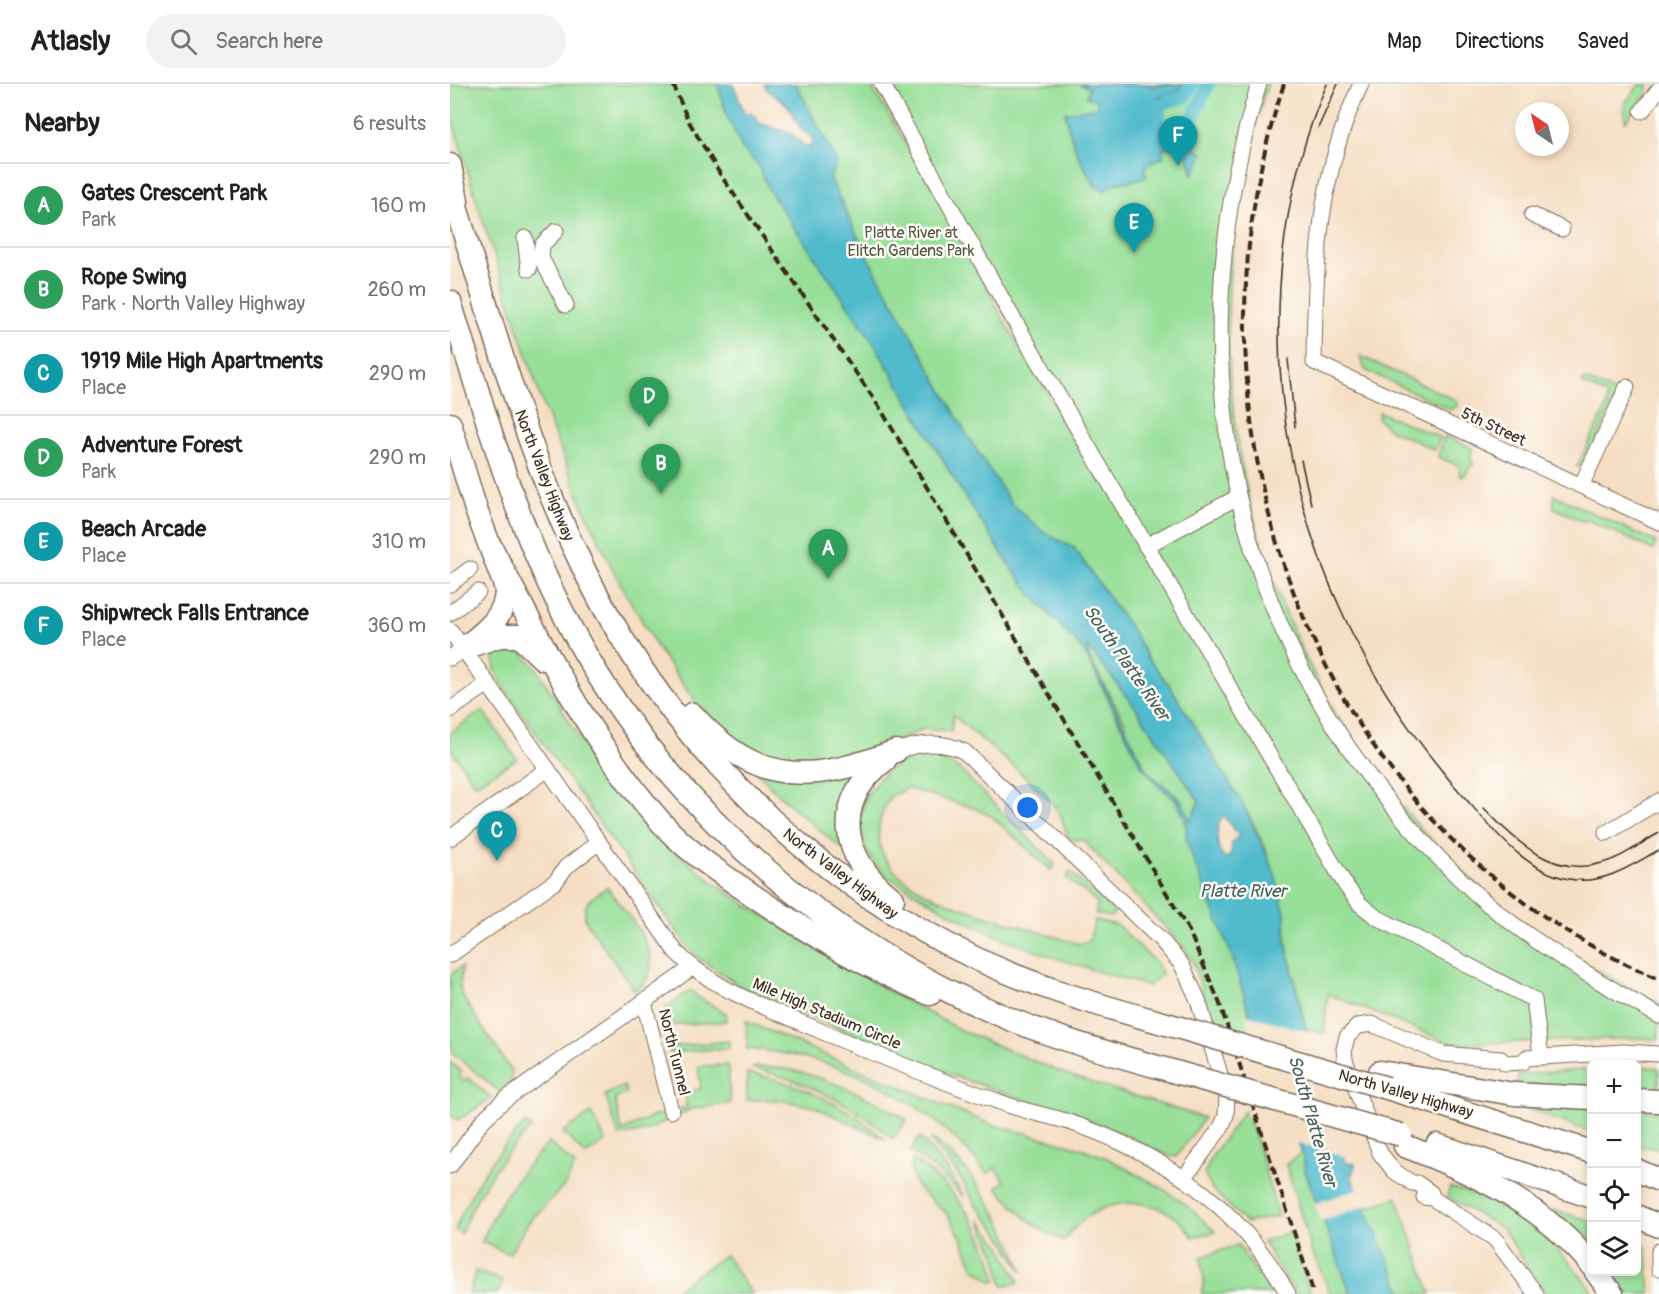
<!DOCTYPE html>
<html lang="en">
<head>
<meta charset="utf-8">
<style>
	body { margin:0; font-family:Pangolin,sans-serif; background:#f2f2f2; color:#202124 }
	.controls { position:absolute; right:18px; bottom:18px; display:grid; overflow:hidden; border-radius:9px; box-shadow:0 3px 9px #0003 }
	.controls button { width:54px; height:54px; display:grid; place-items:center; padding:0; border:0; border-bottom:2px solid #e0e0e0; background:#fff; color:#202124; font:30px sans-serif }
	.compass { position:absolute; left:1065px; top:18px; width:54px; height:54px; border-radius:50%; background:#fff; box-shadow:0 3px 9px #0003; rotate:325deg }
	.you { position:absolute; left:578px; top:724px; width:21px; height:21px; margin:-15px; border:4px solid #fff; border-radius:50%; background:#1a73e8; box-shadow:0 0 0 9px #1a73e833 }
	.badge { display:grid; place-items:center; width:39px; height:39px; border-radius:50%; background:#d1495b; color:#fff; font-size:20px; font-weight:700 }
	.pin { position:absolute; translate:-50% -50px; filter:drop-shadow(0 2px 3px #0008) }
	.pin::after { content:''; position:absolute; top:32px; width:21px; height:18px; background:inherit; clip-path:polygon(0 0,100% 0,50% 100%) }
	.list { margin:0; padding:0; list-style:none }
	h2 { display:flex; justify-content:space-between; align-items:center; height:78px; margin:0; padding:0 24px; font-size:26px }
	h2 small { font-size:20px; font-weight:400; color:#757577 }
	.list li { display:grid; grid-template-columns:39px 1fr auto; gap:18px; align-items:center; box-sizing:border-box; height:84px; padding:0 24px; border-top:2px solid #e0e0e0 }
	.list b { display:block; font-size:22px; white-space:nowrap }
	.list p { margin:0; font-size:20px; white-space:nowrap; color:#757577 }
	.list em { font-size:20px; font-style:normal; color:#757577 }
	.icon { flex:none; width:33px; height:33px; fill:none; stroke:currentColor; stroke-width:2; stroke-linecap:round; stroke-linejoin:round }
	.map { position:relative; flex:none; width:1209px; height:1210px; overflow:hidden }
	header { display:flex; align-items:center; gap:36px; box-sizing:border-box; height:84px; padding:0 30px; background:#fff; border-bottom:2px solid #e0e0e0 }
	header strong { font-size:28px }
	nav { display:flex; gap:33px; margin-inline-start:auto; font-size:21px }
	.search { width:420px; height:54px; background:#f2f2f2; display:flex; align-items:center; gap:15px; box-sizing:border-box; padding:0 21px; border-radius:33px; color:#757577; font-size:22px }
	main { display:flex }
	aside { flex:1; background:#fff }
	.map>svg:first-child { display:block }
	.green { fill:#98df99; stroke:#6a845c; stroke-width:1.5 }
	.water { fill:#51bbce; stroke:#467276; stroke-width:1.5; fill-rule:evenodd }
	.pier { fill:#f5dec3 }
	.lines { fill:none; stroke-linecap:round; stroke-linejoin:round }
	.canal { stroke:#51bbce; stroke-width:14 }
	.minor-casing { stroke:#7c6958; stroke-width:17 }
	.highway-casing { stroke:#7c6958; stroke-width:25 }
	.minor { stroke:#fff; stroke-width:15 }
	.highway { stroke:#fff; stroke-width:22 }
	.tram { stroke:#3b2a1e; stroke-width:1.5 }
	.rail { stroke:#3b2a1e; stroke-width:4; stroke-dasharray:9 4.5; stroke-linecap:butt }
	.highway-bridge-casing { stroke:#7c6958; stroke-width:25; stroke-linecap:butt }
	.highway-bridge { stroke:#fff; stroke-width:22 }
	.labels { text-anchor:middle; stroke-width:5; stroke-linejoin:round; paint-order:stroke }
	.park-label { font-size:16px; fill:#52573d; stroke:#fdfcf7 }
	.street-label { font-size:16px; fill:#3b2a1e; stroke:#fdfcf7 }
	.water-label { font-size:18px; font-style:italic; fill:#435d5c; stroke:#fdfcf7 }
</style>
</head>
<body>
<header>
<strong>Atlasly</strong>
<div class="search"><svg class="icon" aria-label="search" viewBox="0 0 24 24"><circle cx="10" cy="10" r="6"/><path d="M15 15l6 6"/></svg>Search here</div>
<nav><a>Map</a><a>Directions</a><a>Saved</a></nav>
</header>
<main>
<aside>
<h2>Nearby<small>6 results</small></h2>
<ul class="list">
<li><span class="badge" style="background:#2e9e5b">A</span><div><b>Gates Crescent Park</b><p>Park</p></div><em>160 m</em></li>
<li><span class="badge" style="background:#2e9e5b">B</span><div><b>Rope Swing</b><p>Park · North Valley Highway</p></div><em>260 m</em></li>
<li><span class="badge" style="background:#0f9aa8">C</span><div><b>1919 Mile High Apartments</b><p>Place</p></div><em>290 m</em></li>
<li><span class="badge" style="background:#2e9e5b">D</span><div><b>Adventure Forest</b><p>Park</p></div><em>290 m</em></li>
<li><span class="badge" style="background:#0f9aa8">E</span><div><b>Beach Arcade</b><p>Place</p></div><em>310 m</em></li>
<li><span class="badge" style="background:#0f9aa8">F</span><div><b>Shipwreck Falls Entrance</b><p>Place</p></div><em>360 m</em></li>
</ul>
</aside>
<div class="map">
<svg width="1209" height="1210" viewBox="0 0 1209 1210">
	<rect width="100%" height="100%" fill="#fdfcf7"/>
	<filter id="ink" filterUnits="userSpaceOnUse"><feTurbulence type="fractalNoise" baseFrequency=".0167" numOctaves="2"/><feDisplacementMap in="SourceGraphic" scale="12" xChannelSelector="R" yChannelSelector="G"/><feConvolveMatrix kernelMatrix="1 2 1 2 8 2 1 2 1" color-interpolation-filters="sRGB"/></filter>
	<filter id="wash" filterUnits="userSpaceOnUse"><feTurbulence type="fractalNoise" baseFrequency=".008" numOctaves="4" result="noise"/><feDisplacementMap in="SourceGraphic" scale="24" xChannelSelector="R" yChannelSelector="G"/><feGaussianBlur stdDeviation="1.35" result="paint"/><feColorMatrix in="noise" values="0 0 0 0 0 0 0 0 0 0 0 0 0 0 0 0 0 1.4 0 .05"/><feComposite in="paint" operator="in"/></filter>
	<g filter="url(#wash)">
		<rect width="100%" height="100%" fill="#f5dec3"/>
		<g class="green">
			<path d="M0,0h267l11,34 14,30 16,17 12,27 105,153 85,144 50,77 22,29 52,56 42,80v-7l-37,-67 -3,-13 47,60 66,97 -8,20 -10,-21 -19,-16c15,16 26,30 24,53l45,116 30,99 -45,-14 -22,-74 -10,-17 -101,-107c-24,2 -15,-19 -26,-31 -31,-35 -69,-63 -104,-94l-2,16 -27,-2 -66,28 -60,9 -60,-20 -40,-40 -40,-57 -42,-73 -35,-74 -38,-97 -63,-193 -30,-100z"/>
			<path d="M346,0h74l79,131 55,106 97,162 -226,-399h393c-101,292 -5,630 237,824 47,38 100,68 154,95v37l-16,-2 -190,6 -125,-50 -4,40 -18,-5 -20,-87 -1,-29 -20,-66 -20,-39 -75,-122 -23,-29 -12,-22 -61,-87 -31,-16 -32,-29 -41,-63 -104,-186 -36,-76 7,-16z"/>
			<path d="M1190,0h8l-1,10 -22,28 -1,-18z"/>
			<path d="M910,272l98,45v4l-7,5 -86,-40z"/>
			<path d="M1135,295l33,15 -4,1 1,4 -30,67 -8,1 30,-61v-11l-24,-11 -1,-2z"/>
			<path d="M929,328l62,26 -6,12 -46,-21 -11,-10z"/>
			<path d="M995,352l27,12 -1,10 2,6 -10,13 -4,-2 1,-9 -22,-9z"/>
			<path d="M1104,411l102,47 -3,8 -67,-31 -1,3 -31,-14z"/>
			<path d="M53,562l15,3 19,20 41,66 48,66 32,37 51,41 36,25 138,84 77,42 105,44 139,44 -28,39 -8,-1 -61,-29 -159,-53 -203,-85 -44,-29 -14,-14 -186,-262c-6,-14 -14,-28 2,-38z"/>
			<path d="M32,626l35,49 -42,25 -25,-36v-15z"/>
			<path d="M469,673l22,2 18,10 96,95 -4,6 -60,-54 -17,-8 -67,-20 -17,9c-46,78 55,106 110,123 26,8 53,16 79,24l10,-3 6,-21 22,5 38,37 7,12 -13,12c-84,-23 -158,-46 -232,-92 -15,-9 -34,-18 -44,-33 -12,-16 -15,-37 -9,-56 8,-25 29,-44 55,-48z"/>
			<path d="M423,679l-23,92 -55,-45 -38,-37z"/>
			<path d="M620,788l45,40 -5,5 -14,-3 1,-12 -31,-24z"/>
			<path d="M157,803c20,29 69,75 28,104l-49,-69c-6,-19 7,-25 21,-35z"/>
			<path d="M12,883l-2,21 5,13 47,71 -1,10 -11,10 -50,-41v-77z"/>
			<path d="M241,906l8,8 27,15v8l-53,4 -7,-18z"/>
			<path d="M296,937l206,88 39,15 90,24 26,10 53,29 25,17 31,28 -23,5c-32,-49 -98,-43 -129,4 -28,-11 -48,-30 -67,-54l8,-6 -10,-13 -8,6c-59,-76 -145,-118 -240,-125z"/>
			<path d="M279,957v7l-59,5 -2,-6z"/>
			<path d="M0,978l12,10 -3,5 6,4 3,-3 24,20 -34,22 -8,-6z"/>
			<path d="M278,981l2,38 -39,6 -46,22 -26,5 -14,-41 19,-9 3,7 -12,6 7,32 32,-15 33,-9 -3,-15 17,-3 -3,-23z"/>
			<path d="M1186,982l23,2v22h-22z"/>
			<path d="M301,984c44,-7 119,28 156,52l-14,19c-41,-36 -89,-59 -142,-71z"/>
			<path d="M1141,985v21l-74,-6 1,-9z"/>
			<path d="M297,989c52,9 99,32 138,66l-70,-32 -35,-7h-33z"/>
			<path d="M1063,1020l78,2v26z"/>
			<path d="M1186,1026l23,1v37l-22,-2z"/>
			<path d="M794,1027l13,30 21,75 -32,7 -34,-34 -8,-15 8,-18z"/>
			<path d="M141,1029l15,28 -21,14 -22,-23z"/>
			<path d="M76,1039l5,5c-32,30 -54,64 -70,105l-6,-3c16,-42 38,-76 71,-107z"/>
			<path d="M470,1053l24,28 20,32 -26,-25 -28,-21z"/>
			<path d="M480,1055c41,23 77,89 93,133l-23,-38 -24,-29 -18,-31z"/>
			<path d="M99,1059l26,22 -10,20 -37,38 -19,31 -27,-12c15,-39 37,-70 67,-99z"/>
			<path d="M852,1068l4,22 45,120h-20l-19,-42 -26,-88z"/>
			<path d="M462,1075c44,29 73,71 85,122l-4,1 -20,-15 -12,-30 -14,-23 -30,-27 -6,-16z"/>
			<path d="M1000,1103c62,18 107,53 144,107h-48l-43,-65 -56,-32z"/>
			<path d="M947,1113l34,97h-28l-38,-86z"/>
			<path d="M1101,1125l40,12v30z"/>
			<path d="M529,1135l23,29 17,34 -16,4 -7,-29z"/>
			<path d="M840,1148l21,62h-15l-33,-52z"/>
			<path d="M1187,1155l9,8 4,47h-26l-15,-22h27z"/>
			<path d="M788,1161l34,49h-70l2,-16 -3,-21z"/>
			<path d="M275,1171l27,39h-83z"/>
			<path d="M25,1187l28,10 -6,13h-28z"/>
		</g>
		<g class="water">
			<path d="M267,0h16l12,30 5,-2 7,5 1,6c11,2 19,8 30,8l15,14 7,2 3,-6c-3,-8 -8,-8 -13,-14 -6,-7 -7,-17 -15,-24 -7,-7 -18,-9 -21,-19h32l41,78 -7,16 36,76 104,186 41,63 32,29 31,16 61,87 12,22 23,29 75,122 29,63 11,42 1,29 26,117 34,104 9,1 -1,9 -4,1 53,120h-52l-45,-120 -4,-22 -41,-100 -30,-99 -39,-96 -6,-20 1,-14 -11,-24 -17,-12 -18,-22 -57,-114 -52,-56 -22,-29 -50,-77 -85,-144 -105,-153 -12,-27 -16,-17 -14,-30zM637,562l46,58 66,97 -8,19 -10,-20 -33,-28 -59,-115zM773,731l16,21 -7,6 -1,13 -7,4c-9,-14 -9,-30 -1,-44z"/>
			<path d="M629,0h69l2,2 32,-2 -2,6 -22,7 -6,12 9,22 7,5h14l21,18 -10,21 -9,-32 -22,6 2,7 -17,9 -2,5 2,6c-14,7 -30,3 -43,15l-2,-3 -6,-1c-16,-24 -26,-46 -31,-74l32,-6v-7l-11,-3 3,-9z"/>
		</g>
		<g class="pier">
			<path d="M795,930l64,18 6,26 32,99 -52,-15 -37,-89z"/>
			<path d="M910,1104l7,17 -46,16 -7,-17z"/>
		</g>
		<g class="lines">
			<path class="canal" d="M742,0l-8,13 -16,4 -10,6 1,17c25,31 41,-23 49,-40"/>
		</g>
	</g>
	<g filter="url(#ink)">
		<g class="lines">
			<g class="minor-casing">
				<g id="minor">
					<path d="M432,0l129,231 335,571 14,18 16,13 158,83 7,57"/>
					<path d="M809,0c-93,300 -18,594 215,808 49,45 126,91 185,124"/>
					<path d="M911,0c-43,90 -46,180 -47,278l345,160"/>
					<path d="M1192,27l17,-22"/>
					<path d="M1082,131l30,14"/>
					<path d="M106,147l-14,14 -1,13 25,47"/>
					<path d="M75,154l4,31"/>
					<path d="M1131,402l46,-99"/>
					<path d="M696,462l92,-49"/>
					<path d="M0,500l20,-15"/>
					<path d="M0,529l28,-21"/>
					<path d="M0,546l226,322c34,35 82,52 126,71 67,29 136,57 206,82 20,7 41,11 61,17 92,31 172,85 219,172"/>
					<path d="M0,574l13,-9"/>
					<path d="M0,626l38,-26"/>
					<path d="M446,667c24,-8 46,-11 69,1l196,188 21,25 16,35 29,98 -1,17 -4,11 -37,51"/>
					<path d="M1156,749l53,-32"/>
					<path d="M0,754l98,-69"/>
					<path d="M0,871l106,-74 10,-14 33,-25"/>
					<path d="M194,918l27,109"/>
					<path d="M0,1082l33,-46 20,-19 190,-134"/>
					<path d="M974,1113l8,1 63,41 41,55"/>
					<path d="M982,1114l-1,-5 -14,-10h-5l-18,-12 -14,-18 -35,-93 -1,-11 3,-12 11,-11 14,-2 71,30 58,5 4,4 18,-1 3,-4 97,-6 36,2"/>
					<path d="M1209,1167v18"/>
				</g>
			</g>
			<g class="highway-casing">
				<g id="highway">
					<path d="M0,81l7,36"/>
					<path d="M0,104c38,118 69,241 121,354 82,182 229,334 410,419 59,27 120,45 182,62"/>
					<path d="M0,218c35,111 66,225 122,328 95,177 255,314 440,390 55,22 111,37 167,53"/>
					<path d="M0,340l26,86 30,78c1,29 -23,45 -43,61"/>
					<path d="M41,463c50,95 97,192 169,274 24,28 57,50 88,71 58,40 117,75 182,102"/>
					<path d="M23,561l27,-9h19l24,23"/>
					<path d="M242,630c65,73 119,69 204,37"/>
					<path d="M435,676c-55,42 -44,100 8,139"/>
					<path d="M930,988l134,22 78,4"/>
					<path d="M937,1004l205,64"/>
					<path d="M1186,1016l23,1"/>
					<path d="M987,1061l155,52"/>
					<path d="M955,1062c70,27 140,60 187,120"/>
					<path d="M1186,1086l23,10"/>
					<path d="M1186,1132l23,10"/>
					<path d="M1146,1188l16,22"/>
				</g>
			</g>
			<use href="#minor" class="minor"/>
			<use href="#highway" class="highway"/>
			<g class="tram">
				<path d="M877,0c-42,96 -55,206 -45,310 16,158 85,296 190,412 27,31 60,70 104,74 31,3 57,-16 83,-30"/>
				<path d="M868,44l20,-44"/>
				<path d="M838,275l7,68"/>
				<path d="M851,376l10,44"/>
				<path d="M1034,724c31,33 69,70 118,55 20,-5 39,-20 57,-30"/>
			</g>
			<g class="rail">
				<path d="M223,0l15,36 32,54 160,234 309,523 31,73 94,290"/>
				<path d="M834,0c-116,344 31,750 375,895"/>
			</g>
			<g class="highway-bridge-casing">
				<g id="highway-bridge">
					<path d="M713,939l224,65"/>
					<path d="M729,989l222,62"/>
				</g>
			</g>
			<use href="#highway-bridge" class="highway-bridge"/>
		</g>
	</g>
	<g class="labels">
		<g class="park-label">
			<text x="461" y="154">Platte River at<tspan x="461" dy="18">Elitch Gardens Park</tspan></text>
		</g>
		<g class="street-label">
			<text transform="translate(1044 342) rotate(25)" y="6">5th Street</text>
			<text transform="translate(95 391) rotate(69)" y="6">North Valley Highway</text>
			<text transform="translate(391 789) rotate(37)" y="6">North Valley Highway</text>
			<text transform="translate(377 929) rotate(23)" y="6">Mile High Stadium Circle</text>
			<text transform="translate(225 968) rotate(76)" y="6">North Tunnel</text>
			<text transform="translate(956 1009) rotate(16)" y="6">North Valley Highway</text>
		</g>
		<g class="water-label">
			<text transform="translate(677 579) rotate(55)" y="6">South Platte River</text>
			<text x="793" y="813">Platte River</text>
			<text transform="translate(863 1037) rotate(74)" y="6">South Platte River</text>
		</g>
	</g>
</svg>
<div class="controls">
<button>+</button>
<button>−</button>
<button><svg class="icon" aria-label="locate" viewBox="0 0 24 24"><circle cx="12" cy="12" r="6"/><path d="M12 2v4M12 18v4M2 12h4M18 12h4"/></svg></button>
<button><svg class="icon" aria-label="layers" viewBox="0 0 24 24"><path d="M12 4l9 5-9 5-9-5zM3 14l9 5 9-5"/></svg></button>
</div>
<svg class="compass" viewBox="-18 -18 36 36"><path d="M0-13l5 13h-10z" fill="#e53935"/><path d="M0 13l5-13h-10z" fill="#757577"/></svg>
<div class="you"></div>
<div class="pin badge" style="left:378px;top:495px;background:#2e9e5b">A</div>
<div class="pin badge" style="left:211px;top:410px;background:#2e9e5b">B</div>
<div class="pin badge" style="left:47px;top:777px;background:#0f9aa8">C</div>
<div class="pin badge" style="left:199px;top:343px;background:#2e9e5b">D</div>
<div class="pin badge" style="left:684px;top:169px;background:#0f9aa8">E</div>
<div class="pin badge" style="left:728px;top:82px;background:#0f9aa8">F</div>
</div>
</main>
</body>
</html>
